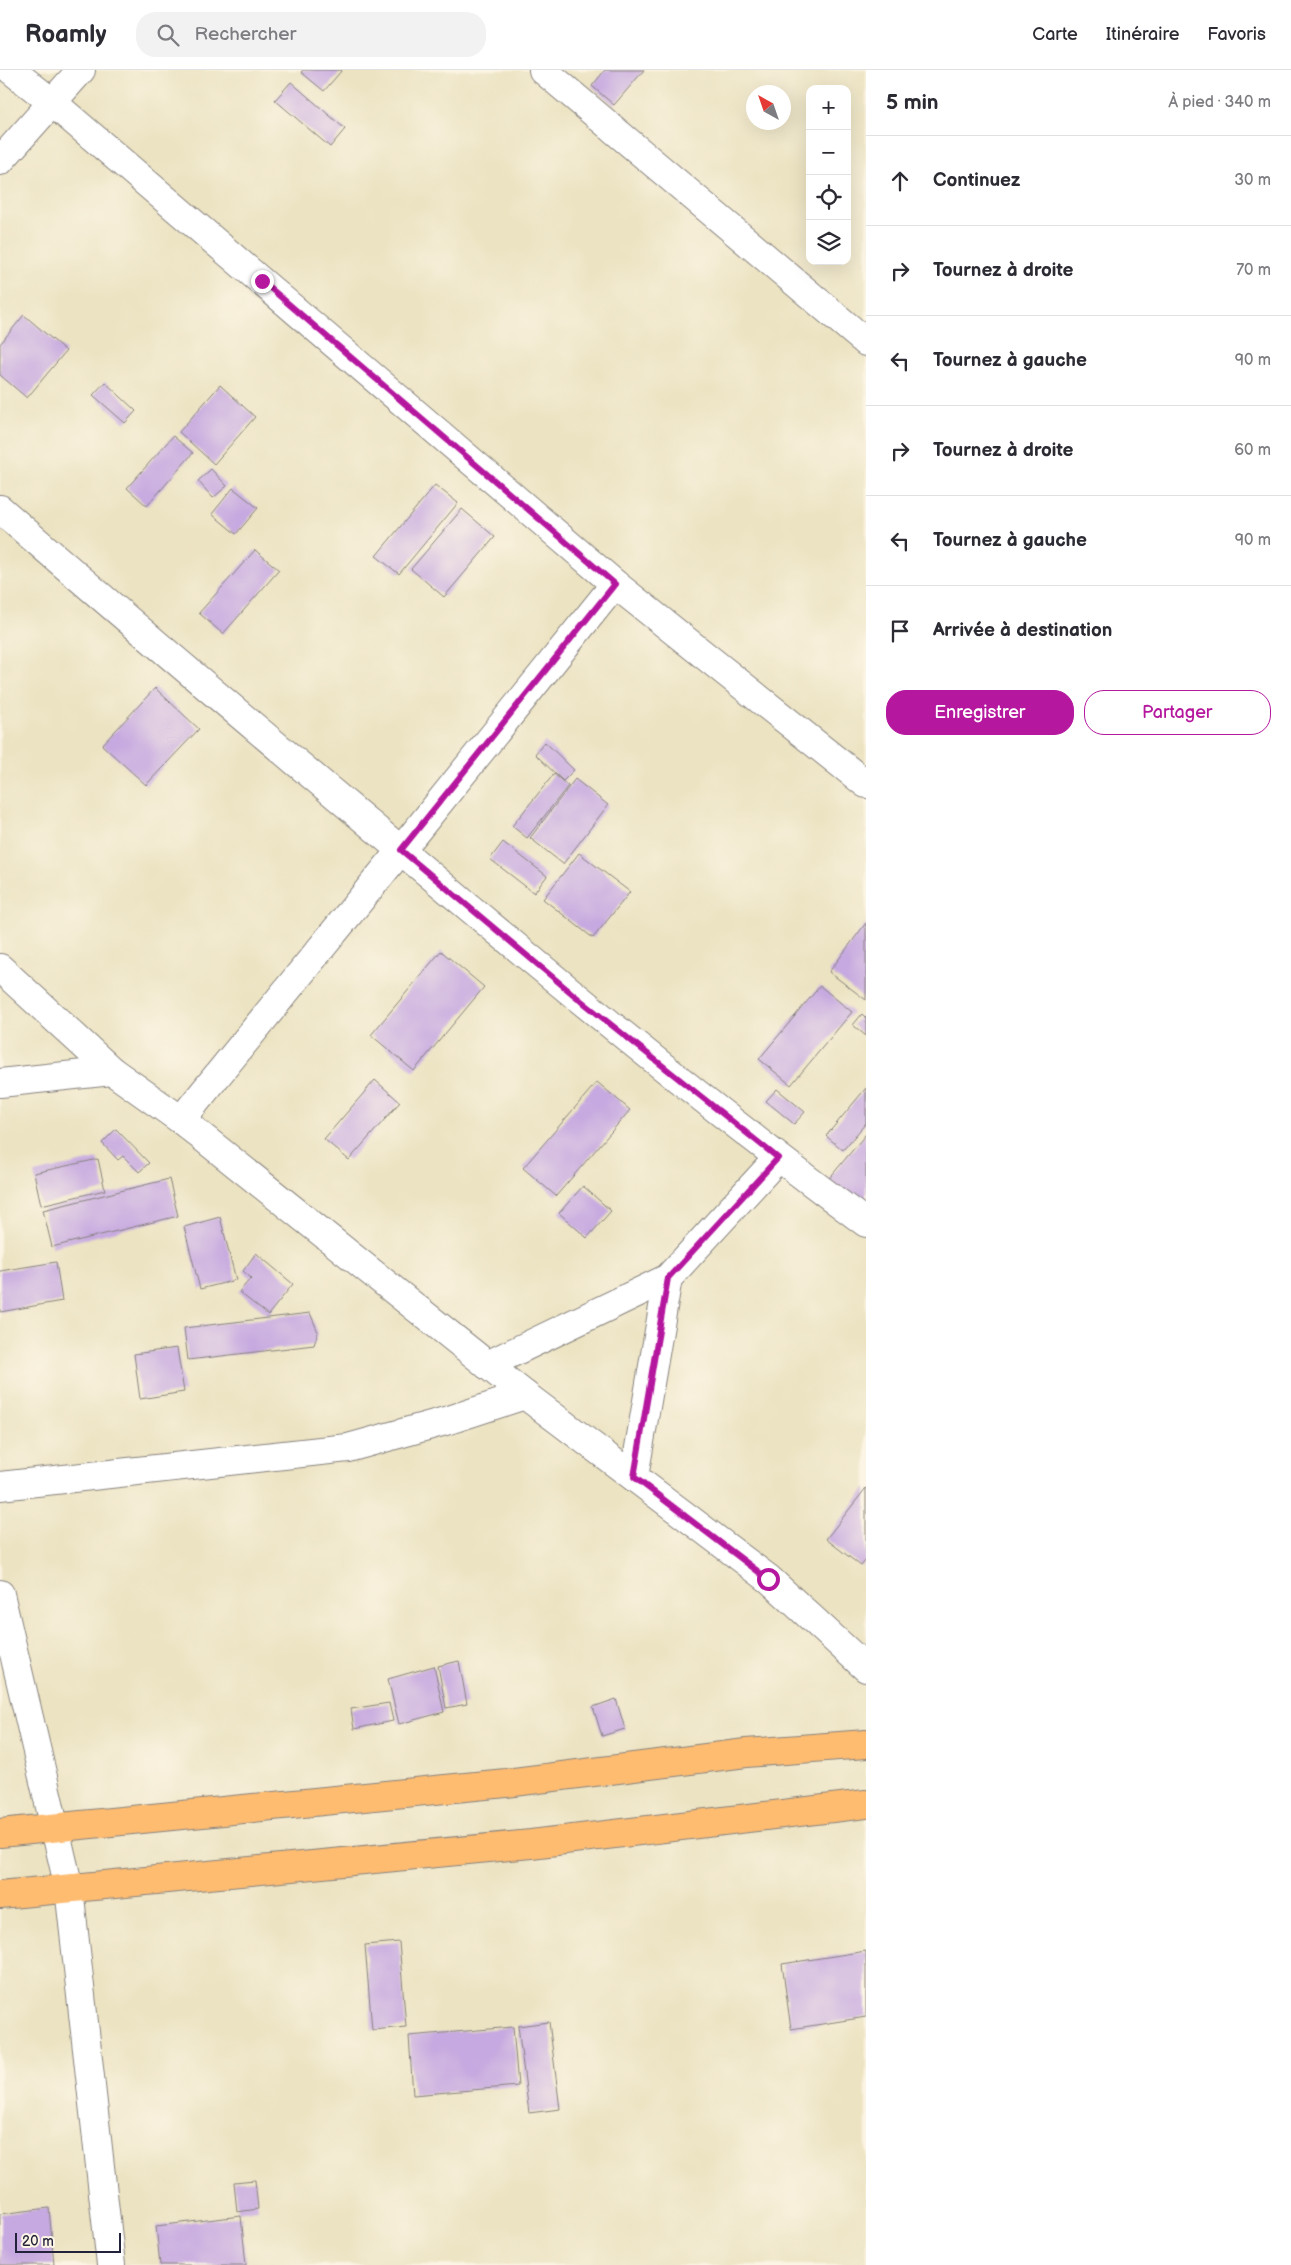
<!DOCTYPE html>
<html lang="fr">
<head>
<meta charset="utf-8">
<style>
	body { margin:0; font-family:"Balsamiq Sans",sans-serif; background:#f2f2f3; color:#2b2b33 }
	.controls { position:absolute; right:15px; top:15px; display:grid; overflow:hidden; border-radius:10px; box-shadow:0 5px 20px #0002 }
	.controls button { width:45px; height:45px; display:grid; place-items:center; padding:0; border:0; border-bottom:1px solid #e1e1e2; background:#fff; color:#2b2b33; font:25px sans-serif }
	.compass { position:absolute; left:746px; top:15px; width:45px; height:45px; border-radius:50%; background:#fff; box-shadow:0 5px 20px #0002; rotate:320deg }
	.scale { position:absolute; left:15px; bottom:12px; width:106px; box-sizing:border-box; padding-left:5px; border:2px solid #22223b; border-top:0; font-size:14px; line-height:18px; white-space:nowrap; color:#22223b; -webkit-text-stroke:4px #fcf5e5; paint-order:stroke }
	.stop { position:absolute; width:15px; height:15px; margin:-11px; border:4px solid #b5179e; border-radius:50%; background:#fff }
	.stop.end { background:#b5179e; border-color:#fff; box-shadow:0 1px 5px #0008 }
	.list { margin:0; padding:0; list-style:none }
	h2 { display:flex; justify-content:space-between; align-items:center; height:65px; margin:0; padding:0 20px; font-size:21px }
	h2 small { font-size:16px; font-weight:400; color:#7c7c81 }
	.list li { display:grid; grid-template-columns:32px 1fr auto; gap:15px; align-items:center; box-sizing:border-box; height:90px; padding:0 20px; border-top:1px solid #e1e1e2 }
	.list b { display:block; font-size:19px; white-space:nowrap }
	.list em { font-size:16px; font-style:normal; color:#7c7c81 }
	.actions { display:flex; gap:10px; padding:15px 20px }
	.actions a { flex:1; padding:11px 0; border:1px solid #b5179e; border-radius:20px; text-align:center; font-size:18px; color:#b5179e }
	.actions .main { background:#b5179e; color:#fff }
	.icon { flex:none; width:28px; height:28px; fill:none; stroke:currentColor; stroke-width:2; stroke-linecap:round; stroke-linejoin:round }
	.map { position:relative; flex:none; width:866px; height:2195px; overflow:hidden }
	header { display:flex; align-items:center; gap:30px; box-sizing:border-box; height:70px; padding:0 25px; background:#fff; border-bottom:1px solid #e1e1e2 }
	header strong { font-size:24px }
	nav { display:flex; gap:28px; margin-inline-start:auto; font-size:18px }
	.search { width:350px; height:45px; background:#f2f2f3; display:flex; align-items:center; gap:12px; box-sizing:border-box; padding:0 18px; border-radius:20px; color:#7c7c81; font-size:19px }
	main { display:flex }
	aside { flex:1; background:#fff }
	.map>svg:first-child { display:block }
	.building { fill:#c6a9e0 }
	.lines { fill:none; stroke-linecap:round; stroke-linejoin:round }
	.street-casing { stroke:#87827e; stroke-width:30 }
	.highway-casing { stroke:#87827e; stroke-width:30 }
	.street { stroke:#fff; stroke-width:28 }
	.highway { stroke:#febc71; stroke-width:28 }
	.route { stroke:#b5179e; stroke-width:6 }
</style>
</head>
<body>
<header>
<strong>Roamly</strong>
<div class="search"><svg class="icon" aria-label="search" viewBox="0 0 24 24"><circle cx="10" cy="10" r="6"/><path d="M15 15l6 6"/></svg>Rechercher</div>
<nav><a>Carte</a><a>Itinéraire</a><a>Favoris</a></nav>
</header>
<main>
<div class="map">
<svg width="866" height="2195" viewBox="0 0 866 2195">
	<rect width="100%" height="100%" fill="#fcf5e5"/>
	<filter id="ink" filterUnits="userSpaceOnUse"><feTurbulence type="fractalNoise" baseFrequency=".02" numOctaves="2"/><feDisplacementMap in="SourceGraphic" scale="10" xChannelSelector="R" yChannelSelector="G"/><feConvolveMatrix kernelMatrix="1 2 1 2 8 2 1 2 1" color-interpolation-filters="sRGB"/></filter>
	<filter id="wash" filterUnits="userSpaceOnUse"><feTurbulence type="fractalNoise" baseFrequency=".0096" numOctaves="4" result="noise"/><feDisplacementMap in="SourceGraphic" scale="20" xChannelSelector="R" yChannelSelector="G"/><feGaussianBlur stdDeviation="1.12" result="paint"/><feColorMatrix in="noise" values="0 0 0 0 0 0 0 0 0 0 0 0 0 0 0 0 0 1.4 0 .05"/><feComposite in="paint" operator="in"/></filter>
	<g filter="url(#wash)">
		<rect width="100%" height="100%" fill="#ece3c2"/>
		<g id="blocks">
			<g class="building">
				<path d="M303,0h39l-18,21 -23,-19z"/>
				<path d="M605,0h39l-30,35 -22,-19z"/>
				<path d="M291,12l54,47 -15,18 -55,-47z"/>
				<path d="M24,245l42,36 -39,47 -27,-23v-31z"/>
				<path d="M105,312l31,29 -11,12 -32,-28z"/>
				<path d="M220,315l35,32 -41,47 -35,-32z"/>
				<path d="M173,366l20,17 -46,53 -20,-18z"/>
				<path d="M211,399l16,17 -14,12 -15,-17z"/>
				<path d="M435,415l23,18 -59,71 -23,-18z"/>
				<path d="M233,418l25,20 -22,26 -24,-20z"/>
				<path d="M462,439l33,28 -51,60 -33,-28z"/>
				<path d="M255,480l24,20 -56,64 -24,-21z"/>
				<path d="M155,618l44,41 -53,56 -44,-40z"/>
				<path d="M545,672l29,28 -11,11 -28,-27z"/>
				<path d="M554,704l14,12 -41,52 -15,-12z"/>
				<path d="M575,709l33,26 -45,59 -33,-26z"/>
				<path d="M503,772l44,34 -13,17 -44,-34z"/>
				<path d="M579,783l51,39 -37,46 -50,-39z"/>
				<path d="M866,853v77l-37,-28z"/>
				<path d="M441,881l43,36 -70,84 -43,-36z"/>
				<path d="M820,916l32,26 -61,73 -32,-26z"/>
				<path d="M862,944l4,4v18l-13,-11z"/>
				<path d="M375,1010l25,22 -51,58 -25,-21z"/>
				<path d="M597,1012l33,28 -74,86 -33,-28z"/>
				<path d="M866,1018v35l-23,27 -17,-14z"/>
				<path d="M777,1019l28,23 -11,12 -28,-23z"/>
				<path d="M116,1059l33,34 -10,9 -16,-16 -5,4 -16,-17z"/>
				<path d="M866,1064v79l-39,-32z"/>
				<path d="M98,1089l7,31 -64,15 -7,-32z"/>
				<path d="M169,1109l9,37 -126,31 -9,-37z"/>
				<path d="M583,1116l28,25 -24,27 -28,-25z"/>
				<path d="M220,1147l16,63 -36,9 -16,-62z"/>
				<path d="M256,1183l37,31 -25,31 -29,-23 12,-14 -8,-7z"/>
				<path d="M56,1192l6,39 -62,11v-41z"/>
				<path d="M310,1243l8,19 -4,13 -126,15 -4,-32z"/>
				<path d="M177,1278l7,44 -44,7 -6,-45z"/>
				<path d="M866,1418v72l-5,6 -35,-27z"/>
				<path d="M459,1591l8,43 -21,4 -8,-42z"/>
				<path d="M434,1596l10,46 -45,12 -11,-45z"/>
				<path d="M616,1629l9,30 -23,7 -9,-29z"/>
				<path d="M389,1633l4,18 -39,8 -3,-20z"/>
				<path d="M399,1872l7,85 -34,3 -7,-85z"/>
				<path d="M866,1881v66l-75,12 -9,-65z"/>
				<path d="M549,1952l11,87 -31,4 -11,-87z"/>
				<path d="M513,1957l5,59 -105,9 -4,-59z"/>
				<path d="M255,2110l3,29 -21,3 -3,-30z"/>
				<path d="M49,2138l5,57h-54v-51z"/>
				<path d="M241,2146l5,49h-86l-4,-39z"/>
			</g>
		</g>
	</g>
	<g filter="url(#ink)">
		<use href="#blocks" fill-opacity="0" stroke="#87827e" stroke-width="1"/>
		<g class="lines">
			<g class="street-casing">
				<g id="street">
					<path d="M11,0l42,33 562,481 251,200"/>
					<path d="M543,0l323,272"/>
					<path d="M0,91l81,-91"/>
					<path d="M0,439c133,117 269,230 404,344 151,127 303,253 462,370"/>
					<path d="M0,898l112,103 69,49 344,275 244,184 97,89"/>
					<path d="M0,1013l112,-12"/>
					<path d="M181,1050l220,-270 214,-266"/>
					<path d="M487,1295l181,-87 110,-120"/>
					<path d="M634,1407l34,-199"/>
					<path d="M0,1416l348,-38 101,-28 76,-25"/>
					<path d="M0,1524l69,294 42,377"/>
				</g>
			</g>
			<g class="highway-casing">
				<g id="highway">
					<path d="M0,1763l506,-50 240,-30 120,-9"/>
					<path d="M0,1825l531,-51 335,-40"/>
				</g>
			</g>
			<use href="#street" class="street"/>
			<use href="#highway" class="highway"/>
		</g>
	</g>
	<g class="lines" filter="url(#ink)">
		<path class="route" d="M262,211l353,303 -214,266 173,145 204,163 -110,120 -34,199 134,102"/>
	</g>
</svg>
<div class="controls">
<button>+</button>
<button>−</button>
<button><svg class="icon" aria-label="locate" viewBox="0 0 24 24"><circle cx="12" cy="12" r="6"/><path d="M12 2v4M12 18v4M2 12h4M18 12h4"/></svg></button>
<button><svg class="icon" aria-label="layers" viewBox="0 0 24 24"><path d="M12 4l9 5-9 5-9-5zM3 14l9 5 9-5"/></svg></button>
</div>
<svg class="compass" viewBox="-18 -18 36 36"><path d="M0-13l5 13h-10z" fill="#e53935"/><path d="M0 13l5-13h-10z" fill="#7c7c81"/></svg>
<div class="scale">20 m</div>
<div class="stop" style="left:768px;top:1509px"></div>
<div class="stop end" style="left:262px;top:211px"></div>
</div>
<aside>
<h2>5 min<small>À pied · 340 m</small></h2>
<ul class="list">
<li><svg class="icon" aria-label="ahead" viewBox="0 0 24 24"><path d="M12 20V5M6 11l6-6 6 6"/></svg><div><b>Continuez</b></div><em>30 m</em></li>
<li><svg class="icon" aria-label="right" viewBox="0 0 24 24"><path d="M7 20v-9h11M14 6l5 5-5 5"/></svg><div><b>Tournez à droite</b></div><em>70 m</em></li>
<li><svg class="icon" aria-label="left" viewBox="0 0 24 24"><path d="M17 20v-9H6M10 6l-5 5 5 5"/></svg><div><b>Tournez à gauche</b></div><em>90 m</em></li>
<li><svg class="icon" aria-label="right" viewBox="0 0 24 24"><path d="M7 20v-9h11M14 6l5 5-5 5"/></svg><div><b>Tournez à droite</b></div><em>60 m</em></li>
<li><svg class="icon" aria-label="left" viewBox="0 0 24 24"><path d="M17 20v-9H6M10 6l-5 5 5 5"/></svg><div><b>Tournez à gauche</b></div><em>90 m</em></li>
<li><svg class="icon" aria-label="arrive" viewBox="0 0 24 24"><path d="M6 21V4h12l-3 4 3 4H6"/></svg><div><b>Arrivée à destination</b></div></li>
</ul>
<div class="actions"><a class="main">Enregistrer</a><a>Partager</a></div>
</aside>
</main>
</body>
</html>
